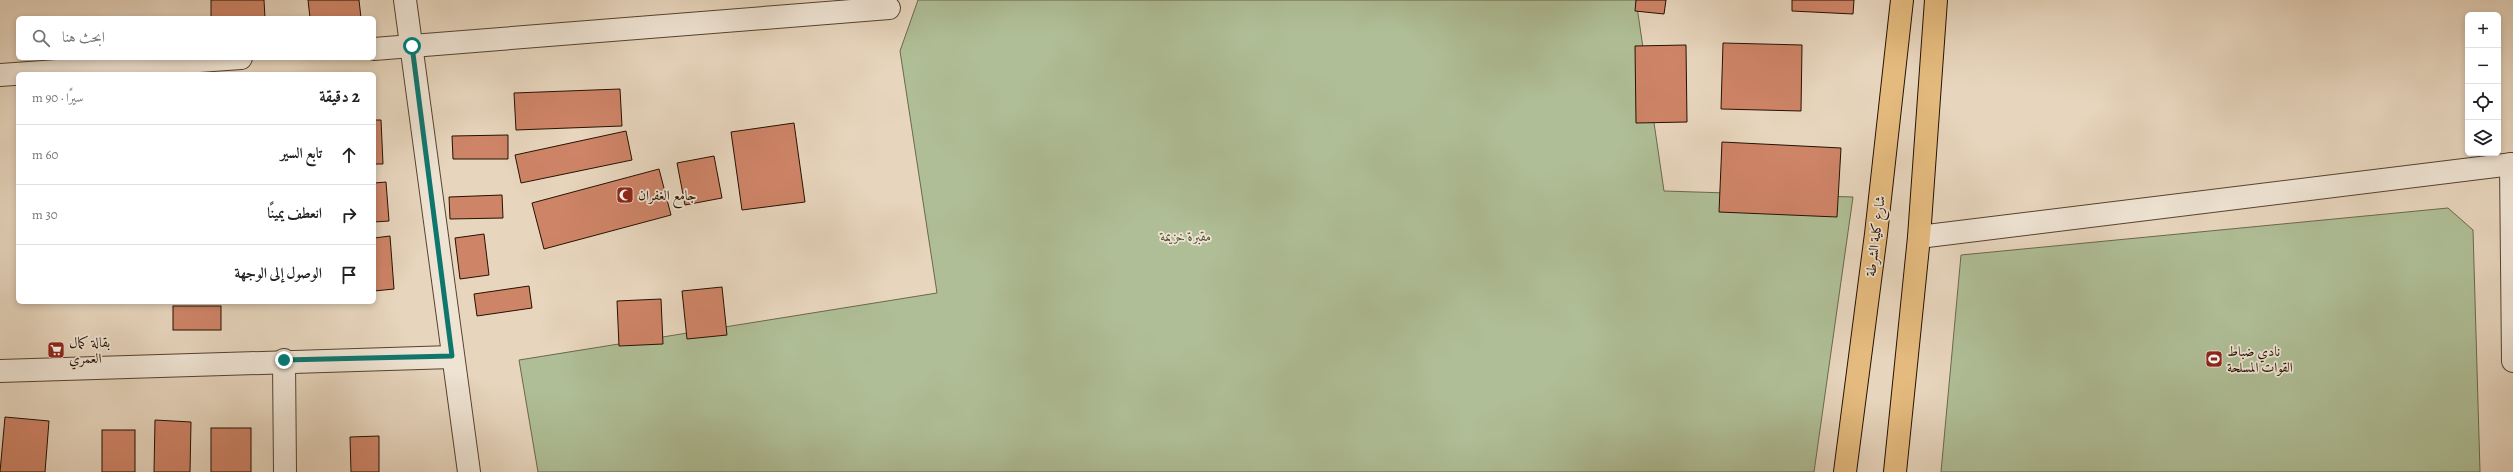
<!DOCTYPE html>
<html lang="ar">
<head>
<meta charset="utf-8">
<style>
	body { margin:0; font-family:Alegreya,Amiri,serif; background:#f6f6f6; color:#202124; direction:rtl }
	.controls { position:absolute; right:12px; top:12px; display:grid; overflow:hidden; border-radius:6px; box-shadow:0 2px 6px #0003 }
	.controls button { width:36px; height:36px; display:grid; place-items:center; padding:0; border:0; border-bottom:1px solid #e0e0e0; background:#fff; color:#202124; font:20px sans-serif }
	.stop { position:absolute; width:12px; height:12px; margin:-9px; border:3px solid #0f766e; border-radius:50%; background:#fff }
	.stop.end { background:#0f766e; border-color:#fff; box-shadow:0 1px 4px #0008 }
	.list { margin:0; padding:0; list-style:none }
	h2 { display:flex; justify-content:space-between; align-items:center; height:52px; margin:0; padding:0 16px; font-size:17px }
	h2 small { font-size:13px; font-weight:400; color:#757577 }
	.list li { display:grid; grid-template-columns:26px 1fr auto; gap:12px; align-items:center; box-sizing:border-box; height:60px; padding:0 16px; border-top:1px solid #e0e0e0 }
	.list b { display:block; font-size:15px; white-space:nowrap }
	.list em { font-size:13px; font-style:normal; color:#757577 }
	.icon { flex:none; width:22px; height:22px; fill:none; stroke:currentColor; stroke-width:2; stroke-linecap:round; stroke-linejoin:round }
	.map { position:relative; flex:none; width:2513px; height:472px; overflow:hidden; direction:ltr }
	.search { position:absolute; background:#fff; box-shadow:0 2px 6px #0003; left:16px; top:16px; width:360px; height:44px; display:flex; align-items:center; gap:10px; box-sizing:border-box; padding:0 14px; border-radius:6px; color:#757577; font-size:15px }
	.panel { position:absolute; background:#fff; box-shadow:0 2px 6px #0003; left:16px; top:72px; width:360px; height:232px; border-radius:6px; direction:rtl }
	.map>svg:first-child { display:block }
	.green { fill:#afbe96; stroke:#6a684b }
	.building { fill:#ce8467; stroke:#251100 }
	.lines { fill:none; stroke-linecap:round; stroke-linejoin:round }
	.street-casing { stroke:#56422f; stroke-width:24 }
	.primary-casing { stroke:#251100; stroke-width:24 }
	.street { stroke:#efe4d4; stroke-width:22 }
	.primary { stroke:#e4ba7e; stroke-width:22 }
	.route { stroke:#0f766e; stroke-width:5 }
	.labels { text-anchor:middle; stroke-width:3.5; stroke-linejoin:round; paint-order:stroke }
	.poi-label { font-size:14px; fill:#251100; stroke:#efe4d4; text-anchor:start }
	.park-label { font-size:14px; font-style:italic; fill:#554e34; stroke:#efe4d4 }
	.street-label { font-size:14px; fill:#251100; stroke:#efe4d4 }
</style>
</head>
<body>
<div class="map">
<svg width="2513" height="472" viewBox="0 0 2513 472">
	<rect width="100%" height="100%" fill="#e7d5bd"/>
	<filter id="stains"><feTurbulence type="fractalNoise" baseFrequency=".005" numOctaves="4"/><feColorMatrix values="0 0 0 0 .2 0 0 0 0 .09 0 0 0 0 .02 0 0 0 .5 -.17"/></filter>
	<radialGradient id="worn" r=".72"><stop offset=".6" stop-color="#630" stop-opacity="0"/><stop offset="1" stop-color="#630" stop-opacity=".3"/></radialGradient>
	<g class="green">
		<path d="M918,0h718l28,191 189,6 -39,275h-1276l-19,-112 418,-67 -37,-242z"/>
		<path d="M2448,208l25,22 7,242h-539l20,-217z"/>
	</g>
	<g class="building">
		<path d="M211,0h53l1,18h-54z"/>
		<path d="M308,0h51l2,18h-51z"/>
		<path d="M1636,0h30l-2,14 -29,-3z"/>
		<path d="M1792,0h62l-1,14 -61,-3z"/>
		<path d="M1723,43l79,2 -1,66 -80,-2z"/>
		<path d="M1686,45l1,77 -51,1 -1,-77z"/>
		<path d="M620,89l2,37 -106,4 -2,-37z"/>
		<path d="M374,120h7l2,44h-9z"/>
		<path d="M794,123l11,79 -63,8 -11,-78z"/>
		<path d="M626,131l6,29 -111,23 -6,-28z"/>
		<path d="M508,135v24h-55l-1,-23z"/>
		<path d="M1722,142l119,6 -4,69 -118,-5z"/>
		<path d="M714,156l8,42 -37,7 -8,-42z"/>
		<path d="M659,169l12,46 -127,34 -12,-46z"/>
		<path d="M386,182l3,39 -15,1v-39z"/>
		<path d="M502,195l1,23 -53,1 -1,-22z"/>
		<path d="M484,234l5,41 -29,4 -5,-41z"/>
		<path d="M390,236l4,53 -20,2v-53z"/>
		<path d="M529,286l3,22 -55,8 -3,-22z"/>
		<path d="M722,287l5,48 -40,4 -5,-48z"/>
		<path d="M661,299l2,45 -44,2 -2,-45z"/>
		<rect x="173" y="306" width="48" height="24"/>
		<path d="M5,417l44,4 -4,51h-45z"/>
		<path d="M155,420l36,2 -1,50h-36z"/>
		<rect x="211" y="428" width="40" height="44"/>
		<rect x="102" y="430" width="33" height="42"/>
		<path d="M379,436v36h-28l-1,-35z"/>
	</g>
	<g class="lines">
		<g class="street-casing">
			<g id="street">
				<path d="M405,0l64,472"/>
				<path d="M374,49l515,-41"/>
				<path d="M0,75l241,-17"/>
				<path d="M2511,164l2,197"/>
				<path d="M1919,237l594,-73"/>
				<path d="M284,360l1,112"/>
				<path d="M0,371l452,-14"/>
			</g>
		</g>
		<g class="primary-casing">
			<g id="primary">
				<path d="M1845,472l31,-238 26,-234"/>
				<path d="M1895,472l24,-235 17,-237"/>
			</g>
		</g>
		<use href="#street" class="street"/>
		<use href="#primary" class="primary"/>
	</g>
	<g class="lines">
		<path class="route" d="M284,360l168,-4 -40,-310"/>
	</g>
	<defs>
		<g id="mosque-square" transform="scale(0.9)"><rect x="-9" y="-9" width="18" height="18" rx="4" fill="#8f2418" stroke="#efe4d4"/><path d="M3.5-4.9A6 6 0 1 0 3.5 4.9A5 5 0 1 1 3.5-4.9Z" fill="#fff"/></g>
		<g id="supermarket-square" transform="scale(0.9)"><rect x="-9" y="-9" width="18" height="18" rx="4" fill="#8f2418" stroke="#efe4d4"/><path d="M-6-5.5h2.5l.6 2H6L4.5 2H-2.5L-4.4-4H-6ZM-1.5 3.2a1.3 1.3 0 1 0 .1 0ZM3 3.2a1.3 1.3 0 1 0 .1 0Z" fill="#fff"/></g>
		<g id="stadium-square" transform="scale(0.9)"><rect x="-9" y="-9" width="18" height="18" rx="4" fill="#8f2418" stroke="#efe4d4"/><path d="M0-5a6.5 5 0 1 0 0 10a6.5 5 0 1 0 0-10ZM-3.5-1.8h7v3.6h-7Z" fill="#fff"/></g>
	</defs>
	<g fill-rule="evenodd">
		<use href="#mosque-square" x="625" y="195"/>
		<use href="#supermarket-square" x="56" y="350"/>
		<use href="#stadium-square" x="2214" y="359"/>
	</g>
	<g class="labels">
		<g class="poi-label">
			<text x="638" y="200">جامع الغفران</text>
			<text x="69" y="347">بقالة كمال<tspan x="69" dy="16">العمري</tspan></text>
			<text x="2227" y="356">نادي ضباط<tspan x="2227" dy="16">القوات المسلحة</tspan></text>
		</g>
		<g class="park-label">
			<text x="1186" y="241">مقبرة خزيمة</text>
		</g>
		<g class="street-label">
			<text transform="translate(1875 236) rotate(-83)" y="5">شارع كلية الشرطة</text>
		</g>
	</g>
	<rect width="100%" height="100%" filter="url(#stains)"/>
	<rect width="100%" height="100%" fill="url(#worn)"/>
</svg>
<div class="controls">
<button>+</button>
<button>−</button>
<button><svg class="icon" aria-label="locate" viewBox="0 0 24 24"><circle cx="12" cy="12" r="6"/><path d="M12 2v4M12 18v4M2 12h4M18 12h4"/></svg></button>
<button><svg class="icon" aria-label="layers" viewBox="0 0 24 24"><path d="M12 4l9 5-9 5-9-5zM3 14l9 5 9-5"/></svg></button>
</div>
<div class="stop" style="left:412px;top:46px"></div>
<div class="stop end" style="left:284px;top:360px"></div>
<div class="search"><svg class="icon" aria-label="search" viewBox="0 0 24 24"><circle cx="10" cy="10" r="6"/><path d="M15 15l6 6"/></svg>ابحث هنا</div>
<section class="panel">
<h2>2 دقيقة<small>سيرًا · 90 m</small></h2>
<ul class="list">
<li><svg class="icon" aria-label="ahead" viewBox="0 0 24 24"><path d="M12 20V5M6 11l6-6 6 6"/></svg><div><b>تابع السير</b></div><em>60 m</em></li>
<li><svg class="icon" aria-label="right" viewBox="0 0 24 24"><path d="M7 20v-9h11M14 6l5 5-5 5"/></svg><div><b>انعطف يمينًا</b></div><em>30 m</em></li>
<li><svg class="icon" aria-label="arrive" viewBox="0 0 24 24"><path d="M6 21V4h12l-3 4 3 4H6"/></svg><div><b>الوصول إلى الوجهة</b></div></li>
</ul>
</section>
</div>
</body>
</html>
